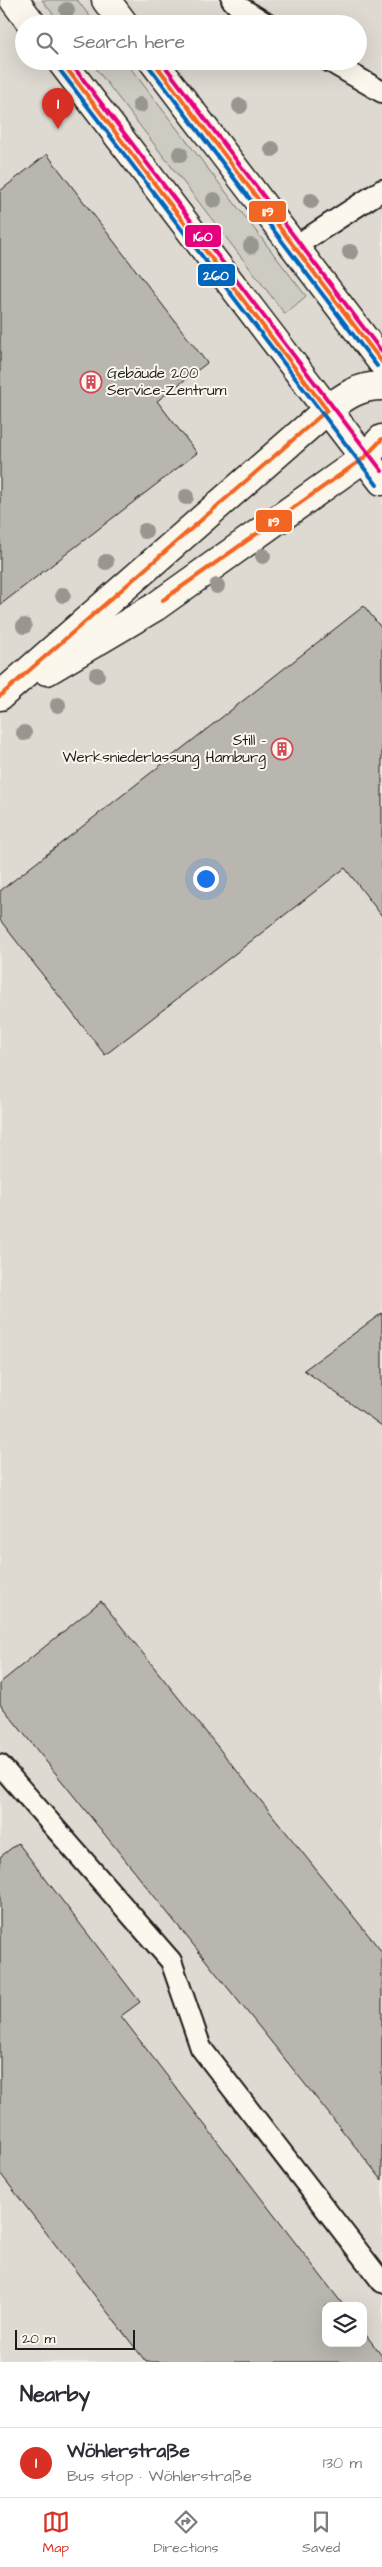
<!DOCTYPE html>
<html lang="en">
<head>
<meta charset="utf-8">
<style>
	body { margin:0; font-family:"Architects Daughter",sans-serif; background:#f7f7f7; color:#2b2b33 }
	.controls { position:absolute; right:15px; bottom:15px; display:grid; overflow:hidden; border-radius:10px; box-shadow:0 5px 20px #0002 }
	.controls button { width:45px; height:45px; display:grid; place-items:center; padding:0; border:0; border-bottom:1px solid #e1e1e2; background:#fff; color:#2b2b33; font:25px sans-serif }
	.scale { position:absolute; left:15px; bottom:12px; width:120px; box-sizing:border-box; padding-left:5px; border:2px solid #1c1c1c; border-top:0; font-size:14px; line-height:18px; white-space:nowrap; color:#1c1c1c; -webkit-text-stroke:4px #fbf7ec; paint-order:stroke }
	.you { position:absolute; left:205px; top:878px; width:18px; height:18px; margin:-12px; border:4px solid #fff; border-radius:50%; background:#1a73e8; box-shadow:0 0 0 8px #1a73e833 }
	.badge { display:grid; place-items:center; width:32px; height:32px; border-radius:50%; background:#d93025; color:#fff; font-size:16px; font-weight:700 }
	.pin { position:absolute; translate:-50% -41px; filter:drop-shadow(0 1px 2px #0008) }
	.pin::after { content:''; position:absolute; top:26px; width:18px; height:15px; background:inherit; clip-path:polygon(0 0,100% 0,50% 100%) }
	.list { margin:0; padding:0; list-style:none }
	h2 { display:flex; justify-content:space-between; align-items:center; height:65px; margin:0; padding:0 20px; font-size:21px }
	h2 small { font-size:16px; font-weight:400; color:#7c7c81 }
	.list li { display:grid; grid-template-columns:32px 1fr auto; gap:15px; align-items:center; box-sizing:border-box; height:70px; padding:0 20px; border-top:1px solid #e1e1e2 }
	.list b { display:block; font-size:19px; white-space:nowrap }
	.list p { margin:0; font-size:16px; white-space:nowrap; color:#7c7c81 }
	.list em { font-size:16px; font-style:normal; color:#7c7c81 }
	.icon { flex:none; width:28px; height:28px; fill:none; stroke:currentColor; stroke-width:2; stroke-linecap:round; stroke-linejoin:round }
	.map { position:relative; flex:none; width:382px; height:2362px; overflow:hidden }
	.search { position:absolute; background:#fff; box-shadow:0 5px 20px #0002; left:15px; right:15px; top:15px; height:55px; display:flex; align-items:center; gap:12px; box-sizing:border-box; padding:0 18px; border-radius:28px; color:#7c7c81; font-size:19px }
	.sheet { height:135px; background:#fff }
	nav { display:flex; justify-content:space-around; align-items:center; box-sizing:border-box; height:70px; border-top:1px solid #e1e1e2; background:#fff; font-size:14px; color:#7c7c81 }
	nav a { display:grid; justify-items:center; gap:2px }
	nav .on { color:#d93025 }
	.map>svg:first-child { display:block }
	.built { fill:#dedad1; fill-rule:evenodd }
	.green { fill:#ceccc2; stroke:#75746f }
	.building { fill:#b9b6af; stroke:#1c1c1c }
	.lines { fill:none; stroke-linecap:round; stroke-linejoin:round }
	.service-casing { stroke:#1c1c1c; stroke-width:24 }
	.minor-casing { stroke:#1c1c1c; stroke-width:31 }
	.primary-casing { stroke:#1c1c1c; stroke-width:31 }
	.service { stroke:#fbf7ec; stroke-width:20 }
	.minor { stroke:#fbf7ec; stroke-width:28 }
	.primary { stroke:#fbf7ec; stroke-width:28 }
	.bus-1-casing { stroke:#fbf7ec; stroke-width:8 }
	.bus-2-casing { stroke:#fbf7ec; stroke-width:8 }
	.bus-3-casing { stroke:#fbf7ec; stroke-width:8 }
	.bus-1 { stroke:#f26522; stroke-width:4 }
	.bus-2 { stroke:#0065bd; stroke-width:4 }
	.bus-3 { stroke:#e5007d; stroke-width:4 }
	.tree { fill:#98968f }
	.labels { text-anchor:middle; stroke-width:4; stroke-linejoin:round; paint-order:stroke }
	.poi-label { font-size:15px; fill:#1c1c1c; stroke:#fbf7ec; text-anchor:start }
	.line-badge { stroke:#fbf7ec; stroke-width:2 }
	.badge-label { font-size:14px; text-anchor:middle; font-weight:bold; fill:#fff }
</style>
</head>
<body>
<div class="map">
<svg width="382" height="2362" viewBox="0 0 382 2362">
	<rect width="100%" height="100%" fill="#eeeadf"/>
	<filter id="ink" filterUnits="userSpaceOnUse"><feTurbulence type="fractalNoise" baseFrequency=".02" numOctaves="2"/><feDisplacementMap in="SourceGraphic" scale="10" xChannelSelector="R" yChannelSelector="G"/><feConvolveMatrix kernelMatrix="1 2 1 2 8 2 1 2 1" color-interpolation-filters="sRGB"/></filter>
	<g filter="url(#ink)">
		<path class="built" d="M0,0h382v2362h-382zM24,24h334v37h-334zM326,2306h37v37h-37z"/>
		<g class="green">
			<path d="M42,0h35l19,24h-35z"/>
			<path d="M90,61h35l181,235 -21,18z"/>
		</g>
		<g class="building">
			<path d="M47,154l160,209 -50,38 40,52 -197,152v-414z"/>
			<path d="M364,606l18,23v287l-37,-48 -240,187 -105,-135v-29z"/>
			<path d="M382,1313v113l-78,-56z"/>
			<path d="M101,1601l281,351v228l-382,-476v-21z"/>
			<path d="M18,1843l122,159 -19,14 223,290h-18v37h37v-12l19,25v6h-236l-146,-189v-316z"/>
		</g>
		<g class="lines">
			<g class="service-casing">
				<g id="service">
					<path d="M232,0l6,6 29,18"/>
					<path d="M329,61l53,31"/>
					<path d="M294,247l88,-57"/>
					<path d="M0,1765l171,196 30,87 181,234"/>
				</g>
			</g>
			<g class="minor-casing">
				<g id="minor">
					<path d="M47,671l108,-64 209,-149 18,-19"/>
					<path d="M0,696l327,-286c18,-14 32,-24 55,-24"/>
				</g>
			</g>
			<g class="primary-casing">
				<g id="primary">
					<path d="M14,0l18,24"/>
					<path d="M106,0l18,24"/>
					<path d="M61,61l321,420"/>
					<path d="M153,61l229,301"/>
				</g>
			</g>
			<use href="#service" class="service"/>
			<use href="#minor" class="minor"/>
			<use href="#primary" class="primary"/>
			<g class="bus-1-casing">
				<g id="bus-1">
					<path d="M153,61l229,301"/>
					<path d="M163,600l201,-142 18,-19"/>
					<path d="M0,696l327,-286 -266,-349"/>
				</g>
			</g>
			<g class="bus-2-casing">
				<g id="bus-2">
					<path d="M56,65l321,420"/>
					<path d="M148,65l229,301"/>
				</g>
			</g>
			<g class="bus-3-casing">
				<g id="bus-3">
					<path d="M69,61l313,410"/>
					<path d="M161,61l221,291"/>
				</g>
			</g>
			<use href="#bus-1" class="bus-1"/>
			<use href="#bus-2" class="bus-2"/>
			<use href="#bus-3" class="bus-3"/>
		</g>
		<g class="tree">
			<circle cx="67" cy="10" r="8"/>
			<circle cx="140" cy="105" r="8"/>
			<circle cx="240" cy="106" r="8"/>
			<circle cx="272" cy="149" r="8"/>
			<circle cx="180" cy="154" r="8"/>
			<circle cx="214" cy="200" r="8"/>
			<circle cx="311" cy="201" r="8"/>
			<circle cx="251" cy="246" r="8"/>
			<circle cx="350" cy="252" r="8"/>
			<circle cx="186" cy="497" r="8"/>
			<circle cx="145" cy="531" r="8"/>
			<circle cx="263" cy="556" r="8"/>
			<circle cx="106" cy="562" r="8"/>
			<circle cx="217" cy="586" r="8"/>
			<circle cx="63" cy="595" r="8"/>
			<circle cx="24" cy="626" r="8"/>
			<circle cx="97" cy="675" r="8"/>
			<circle cx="58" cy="705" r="8"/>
			<circle cx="24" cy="733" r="8"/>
		</g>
	</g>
	<defs>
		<g id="building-ring" transform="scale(1.125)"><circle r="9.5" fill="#fbf7ec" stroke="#d1495b" stroke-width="1.5"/><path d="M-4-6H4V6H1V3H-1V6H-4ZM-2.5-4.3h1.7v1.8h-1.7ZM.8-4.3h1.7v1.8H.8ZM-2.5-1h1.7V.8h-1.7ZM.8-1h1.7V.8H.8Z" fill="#d1495b"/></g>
	</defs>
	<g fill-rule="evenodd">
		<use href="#building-ring" x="91" y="382"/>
		<use href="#building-ring" x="282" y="749"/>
	</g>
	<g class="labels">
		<g class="poi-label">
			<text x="107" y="378">Gebäude 200<tspan x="107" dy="17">Service-Zentrum</tspan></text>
			<text x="266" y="745" text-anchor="end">Still -<tspan x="266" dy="17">Werksniederlassung Hamburg</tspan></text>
		</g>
	</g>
	<g class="line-badge">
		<rect x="248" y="200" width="39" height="23" rx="5" fill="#f26522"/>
		<rect x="184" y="224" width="38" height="24" rx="5" fill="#e5007d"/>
		<rect x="197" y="263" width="39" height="24" rx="5" fill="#0065bd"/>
		<rect x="255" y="509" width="38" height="24" rx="5" fill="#f26522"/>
	</g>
	<g class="badge-label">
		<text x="268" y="216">119</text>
		<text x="203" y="241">160</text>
		<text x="216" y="280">260</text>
		<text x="274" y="526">119</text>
	</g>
</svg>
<div class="controls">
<button><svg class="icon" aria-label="layers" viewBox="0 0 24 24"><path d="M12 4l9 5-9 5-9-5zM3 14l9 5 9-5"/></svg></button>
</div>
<div class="scale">20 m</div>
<div class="you"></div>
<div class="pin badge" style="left:58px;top:129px">1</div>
<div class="search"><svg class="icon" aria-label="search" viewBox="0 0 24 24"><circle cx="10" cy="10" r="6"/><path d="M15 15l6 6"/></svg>Search here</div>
</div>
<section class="sheet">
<h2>Nearby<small></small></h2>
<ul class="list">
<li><span class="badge">1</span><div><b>Wöhlerstraße</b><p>Bus stop · Wöhlerstraße</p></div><em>130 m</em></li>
</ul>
</section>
<nav>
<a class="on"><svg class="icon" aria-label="map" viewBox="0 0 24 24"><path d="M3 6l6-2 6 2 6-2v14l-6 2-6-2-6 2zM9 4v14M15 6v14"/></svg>Map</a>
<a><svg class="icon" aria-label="directions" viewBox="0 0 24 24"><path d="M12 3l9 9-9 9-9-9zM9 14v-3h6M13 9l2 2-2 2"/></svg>Directions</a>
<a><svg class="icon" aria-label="saved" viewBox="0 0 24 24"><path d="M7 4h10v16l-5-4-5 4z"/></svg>Saved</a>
</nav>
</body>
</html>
